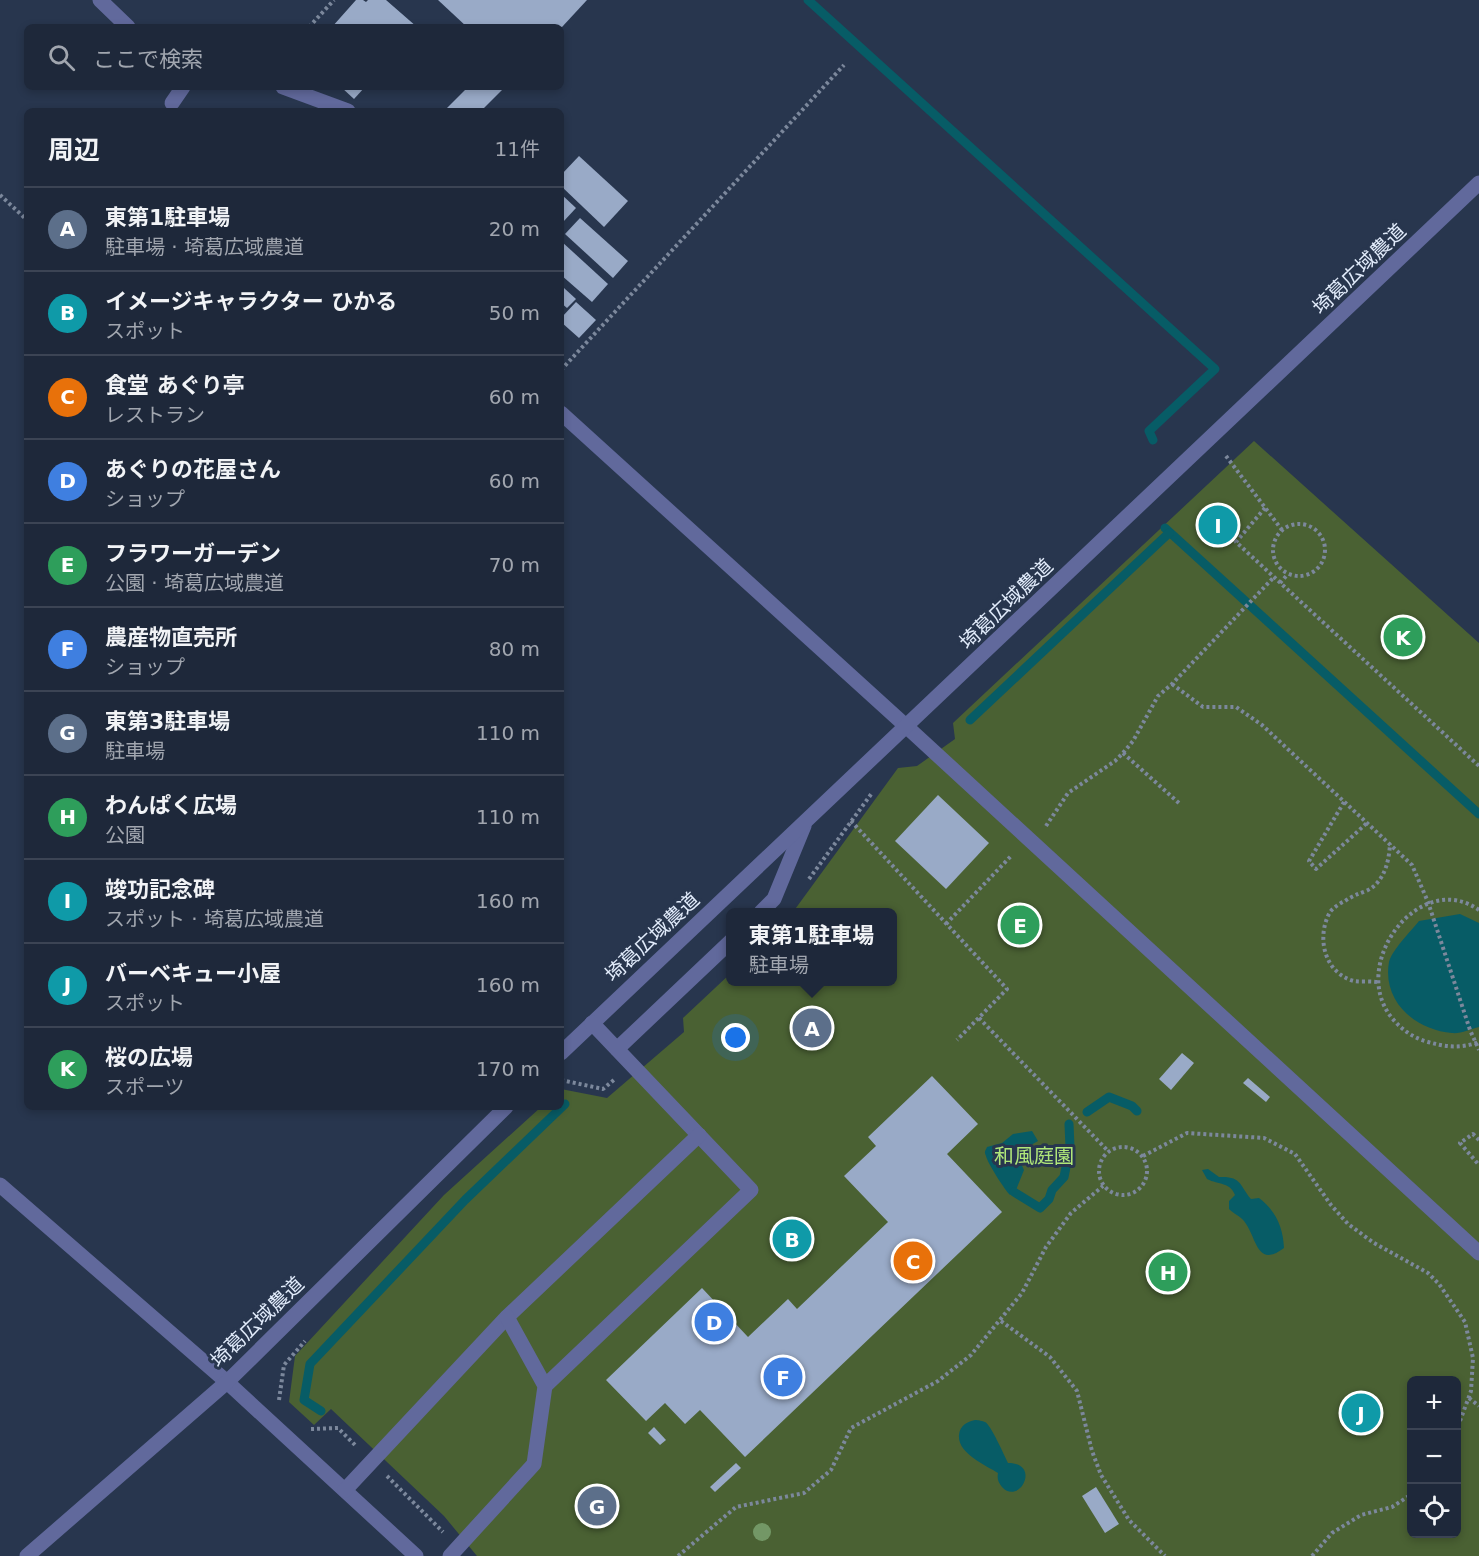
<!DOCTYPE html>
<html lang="ja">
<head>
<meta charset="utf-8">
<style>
	body { margin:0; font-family:"DejaVu Sans","Noto Sans JP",sans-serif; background:#263042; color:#f1f3f6 }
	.controls { position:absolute; right:18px; bottom:18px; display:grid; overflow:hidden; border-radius:9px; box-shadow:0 3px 9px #0003 }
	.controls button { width:54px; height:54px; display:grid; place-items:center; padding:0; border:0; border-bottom:2px solid #3c4454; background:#1e283a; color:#f1f3f6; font:30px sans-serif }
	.you { position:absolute; left:736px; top:1038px; width:21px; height:21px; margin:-15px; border:4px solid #fff; border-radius:50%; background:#1a73e8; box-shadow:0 0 0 9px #1a73e833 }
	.badge { display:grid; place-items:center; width:39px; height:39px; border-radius:50%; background:#77d259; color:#fff; font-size:20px; font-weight:700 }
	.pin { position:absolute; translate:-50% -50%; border:3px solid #fff; box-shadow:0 2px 6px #0006 }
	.popup { position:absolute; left:726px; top:908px; width:171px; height:78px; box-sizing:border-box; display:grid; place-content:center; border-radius:9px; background:#1e283a; filter:drop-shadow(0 2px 4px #0005); font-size:20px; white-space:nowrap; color:#a1a6af }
	.popup b { font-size:22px; color:#f1f3f6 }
	.popup::after { content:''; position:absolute; left:50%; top:100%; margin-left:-12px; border:12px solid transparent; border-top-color:#1e283a }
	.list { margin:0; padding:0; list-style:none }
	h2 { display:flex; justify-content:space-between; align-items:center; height:78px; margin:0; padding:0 24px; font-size:26px }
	h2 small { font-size:20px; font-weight:400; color:#a1a6af }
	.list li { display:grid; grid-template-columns:39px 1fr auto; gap:18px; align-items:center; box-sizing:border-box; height:84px; padding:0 24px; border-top:2px solid #3c4454 }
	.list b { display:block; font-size:22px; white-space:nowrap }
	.list p { margin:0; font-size:20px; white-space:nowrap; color:#a1a6af }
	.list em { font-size:20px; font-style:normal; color:#a1a6af }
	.icon { flex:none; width:33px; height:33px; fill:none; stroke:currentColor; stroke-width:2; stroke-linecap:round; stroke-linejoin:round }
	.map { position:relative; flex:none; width:1479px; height:1556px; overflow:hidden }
	.search { position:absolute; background:#1e283a; box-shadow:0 3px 9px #0003; left:24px; top:24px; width:540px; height:66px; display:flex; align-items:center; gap:15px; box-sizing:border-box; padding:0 21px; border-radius:9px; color:#a1a6af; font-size:22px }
	.panel { position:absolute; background:#1e283a; box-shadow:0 3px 9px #0003; left:24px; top:108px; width:540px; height:1002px; border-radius:9px }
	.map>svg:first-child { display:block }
	.green { fill:#4a6133; fill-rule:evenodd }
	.water { fill:#075c66 }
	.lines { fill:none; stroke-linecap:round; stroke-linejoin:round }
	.stream { stroke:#075c66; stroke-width:9 }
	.building { fill:#99aac7 }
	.path { stroke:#7c889c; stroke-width:4; stroke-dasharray:3 3; stroke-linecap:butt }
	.minor { stroke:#61699c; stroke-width:15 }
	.tree { fill:#739766 }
	.labels { text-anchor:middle; stroke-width:6; stroke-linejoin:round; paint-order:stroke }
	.street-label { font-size:20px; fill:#e2ecfb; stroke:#28364e }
	.park-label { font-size:20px; fill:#b0e779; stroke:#28364e }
</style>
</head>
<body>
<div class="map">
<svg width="1479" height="1556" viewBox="0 0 1479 1556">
	<rect width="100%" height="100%" fill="#28364e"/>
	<path class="green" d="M1254,441l225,202v913h-1002l-33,-40 -113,-107 -17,16 -25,-23 6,-46 149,-161 97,-88h20v-18l46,9 77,-66 -1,-14 48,-45v9h162v-70h-100l105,-144 19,-2 38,-27 -2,-16zM1412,1380h44v154h-44z"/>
	<g class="water">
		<path d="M1460,914l19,9v104c-8,2 -19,7 -27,6 -37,-3 -70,-32 -63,-71 3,-12 22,-31 30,-41z"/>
		<path d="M1032,1131l6,10 -19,11 -1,5 6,13 -8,20 -6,5c-5,-5 -22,-31 -24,-39 -2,-5 -1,-4 1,-9l15,-4 11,-9z"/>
		<path d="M1208,1169l11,8c23,-1 20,8 32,22l8,-1c17,13 24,29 25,50 -28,21 -27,-11 -40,-27 -4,-5 -10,-7 -15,-12v-8l6,-6c-5,-13 -16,-10 -28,-16l-5,-9z"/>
		<path d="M975,1420c3,0 8,1 10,2 6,3 19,33 23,41 34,0 11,43 -6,24 -4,-5 -5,-8 -4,-14 -13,-8 -41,-20 -39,-38 1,-10 8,-13 16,-15z"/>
	</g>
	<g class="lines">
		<g class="stream">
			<path d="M808,0l407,369 -66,62 4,9"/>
			<path d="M1165,528l314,286"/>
			<path d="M970,720l199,-187"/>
			<path d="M1087,1112l22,-15 23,9 5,5"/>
			<path d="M1014,1192l26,16 9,-9 3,-9 12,-13 6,-30 -1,-23"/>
			<path d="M321,1411l-17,-11 6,-36 155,-164 100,-96"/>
		</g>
	</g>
	<g class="building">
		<path d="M356,0h7l3,2 2,-2h18l31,27h-85z"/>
		<path d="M438,0h149l-25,27h-95z"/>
		<path d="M341,87h24l-11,12z"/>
		<path d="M468,87h37l-24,24h-37z"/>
		<path d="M579,156l49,45 -24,26 -43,-41v-11z"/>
		<path d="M561,194l15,14 -13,14 -2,-1z"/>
		<path d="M580,218l48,43 -15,17 -48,-44z"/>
		<path d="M561,241l47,43 -16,18 -31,-27z"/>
		<path d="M564,288l12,11 -9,9 -6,-5v-12z"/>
		<path d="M576,302l20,18 -17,18 -18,-16v-4z"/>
		<path d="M938,795l51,48 -43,46 -51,-48z"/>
		<path d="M1182,1053l12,10 -23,27 -12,-11z"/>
		<path d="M932,1076l46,48 -31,30 55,58 -257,245 -45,-47 -15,14 -20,-21 -19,18 -40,-41 96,-92 46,49 40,-38 9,10 91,-87 -44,-46 32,-30 -8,-9z"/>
		<path d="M1248,1078l22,19 -4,5 -23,-19z"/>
		<path d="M1361,1392l20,13 -20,29 -20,-13z"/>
		<path d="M654,1427l12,13 -6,5 -12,-12z"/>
		<path d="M736,1463l5,5 -26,24 -5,-5z"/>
		<path d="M1096,1487l23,37 -14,9 -23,-37z"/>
	</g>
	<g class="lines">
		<g class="path">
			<path d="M309,27l25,-27"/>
			<path d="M0,195l27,25"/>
			<path d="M561,370l283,-305"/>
			<path d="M1226,456l56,74"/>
			<path d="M1265,508l-29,34 243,224"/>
			<circle cx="1299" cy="550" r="26"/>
			<path d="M1280,583l8,-9"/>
			<path d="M1172,684l31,23h33l26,18 150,140 16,37 42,128 9,20"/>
			<path d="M1123,753l57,51"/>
			<path d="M1344,802l-35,59 7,8 51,-46"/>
			<path d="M851,821l156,168 -50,51"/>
			<path d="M1046,826l22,-33 47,-32 8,-8 10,-12 25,-45 14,-12 102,-107"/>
			<path d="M809,879l63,-86"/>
			<path d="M1479,910c-60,-42 -131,55 -87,108 9,11 20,19 33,23 19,6 35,8 54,1"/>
			<path d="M946,924l66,-69"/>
			<path d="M1377,982c-7,-1 -16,0 -23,-1 -30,-8 -38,-44 -24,-69 3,-4 10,-9 15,-11 7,-5 13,-7 21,-10 18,-8 23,-29 24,-47"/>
			<path d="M979,1018l129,133"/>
			<path d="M561,1080l42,9 12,-10"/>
			<path d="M1479,1140l-6,-6 -13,9 19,22"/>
			<circle cx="1123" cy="1171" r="24"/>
			<path d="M1143,1156l44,-23 77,5 31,16 36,51 17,19 26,19 54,30 11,11 26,38 8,36 -2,33 -15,41"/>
			<path d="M1001,1321l49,36 27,34 15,60 9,24 28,45 36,36"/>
			<path d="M1469,1398l10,8"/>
			<path d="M279,1400l5,-35 21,-24"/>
			<path d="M311,1429l27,-1 18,18"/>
			<path d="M387,1476l56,56"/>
			<path d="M678,1556l58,-49 68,-14 27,-23 20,-42 87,-47 33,-26 51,-62 24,-46 25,-34 32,-27"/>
			<path d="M1312,1556l20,-23 29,-18 31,-8 20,-13"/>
		</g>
		<g class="minor">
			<path d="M100,0l28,27"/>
			<path d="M283,87l65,24"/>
			<path d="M172,103l11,-16"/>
			<path d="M561,413l346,314 572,526"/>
			<path d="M761,912l13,-13 30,-73"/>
			<path d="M617,1049l114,-108"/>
			<path d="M561,1053l918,-870"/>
			<path d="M0,1185l227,197 189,174"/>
			<path d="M545,1386l206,-196 -159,-167"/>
			<path d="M345,1490l162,-173 192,-182"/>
			<path d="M27,1556l200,-174 279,-275"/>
			<path d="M450,1556l84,-92 11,-78 -38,-69"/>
		</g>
	</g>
	<circle class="tree" cx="762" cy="1532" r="9"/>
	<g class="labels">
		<g class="street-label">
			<text transform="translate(1359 269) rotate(-44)" y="7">埼葛広域農道</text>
			<text transform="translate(1006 604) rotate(-44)" y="7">埼葛広域農道</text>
			<text transform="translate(652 937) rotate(-43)" y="7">埼葛広域農道</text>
			<text transform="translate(257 1322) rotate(-44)" y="7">埼葛広域農道</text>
		</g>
		<g class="park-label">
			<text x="1034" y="1163">和風庭園</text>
		</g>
	</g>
</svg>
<div class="controls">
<button>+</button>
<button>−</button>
<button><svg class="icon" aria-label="locate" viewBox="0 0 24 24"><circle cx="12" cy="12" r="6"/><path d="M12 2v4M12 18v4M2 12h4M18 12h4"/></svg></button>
</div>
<div class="you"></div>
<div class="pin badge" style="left:812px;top:1028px;background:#5c6f8a">A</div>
<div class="popup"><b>東第1駐車場</b>駐車場</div>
<div class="pin badge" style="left:792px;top:1239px;background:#0f9aa8">B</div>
<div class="pin badge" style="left:913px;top:1261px;background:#e8710a">C</div>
<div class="pin badge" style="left:714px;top:1322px;background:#3f7fe0">D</div>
<div class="pin badge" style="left:1020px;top:925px;background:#2e9e5b">E</div>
<div class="pin badge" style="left:783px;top:1377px;background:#3f7fe0">F</div>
<div class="pin badge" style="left:597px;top:1506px;background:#5c6f8a">G</div>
<div class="pin badge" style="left:1168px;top:1272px;background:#2e9e5b">H</div>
<div class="pin badge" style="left:1218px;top:525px;background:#0f9aa8">I</div>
<div class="pin badge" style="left:1361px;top:1413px;background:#0f9aa8">J</div>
<div class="pin badge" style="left:1403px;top:637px;background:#2e9e5b">K</div>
<div class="search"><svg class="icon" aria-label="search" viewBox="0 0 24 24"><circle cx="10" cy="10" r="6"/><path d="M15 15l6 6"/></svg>ここで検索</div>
<section class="panel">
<h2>周辺<small>11件</small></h2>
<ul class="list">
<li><span class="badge" style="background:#5c6f8a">A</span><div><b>東第1駐車場</b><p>駐車場 · 埼葛広域農道</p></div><em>20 m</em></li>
<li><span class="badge" style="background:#0f9aa8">B</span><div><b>イメージキャラクター ひかる</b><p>スポット</p></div><em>50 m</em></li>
<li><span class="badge" style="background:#e8710a">C</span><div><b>食堂 あぐり亭</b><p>レストラン</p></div><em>60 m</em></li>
<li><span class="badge" style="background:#3f7fe0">D</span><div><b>あぐりの花屋さん</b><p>ショップ</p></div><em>60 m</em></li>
<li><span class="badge" style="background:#2e9e5b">E</span><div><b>フラワーガーデン</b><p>公園 · 埼葛広域農道</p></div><em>70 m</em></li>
<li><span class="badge" style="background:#3f7fe0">F</span><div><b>農産物直売所</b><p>ショップ</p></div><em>80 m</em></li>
<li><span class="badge" style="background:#5c6f8a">G</span><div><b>東第3駐車場</b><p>駐車場</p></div><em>110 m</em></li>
<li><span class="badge" style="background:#2e9e5b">H</span><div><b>わんぱく広場</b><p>公園</p></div><em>110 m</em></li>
<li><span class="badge" style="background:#0f9aa8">I</span><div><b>竣功記念碑</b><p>スポット · 埼葛広域農道</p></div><em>160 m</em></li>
<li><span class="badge" style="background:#0f9aa8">J</span><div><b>バーベキュー小屋</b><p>スポット</p></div><em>160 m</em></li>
<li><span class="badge" style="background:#2e9e5b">K</span><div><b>桜の広場</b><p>スポーツ</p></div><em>170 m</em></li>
</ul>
</section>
</div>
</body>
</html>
